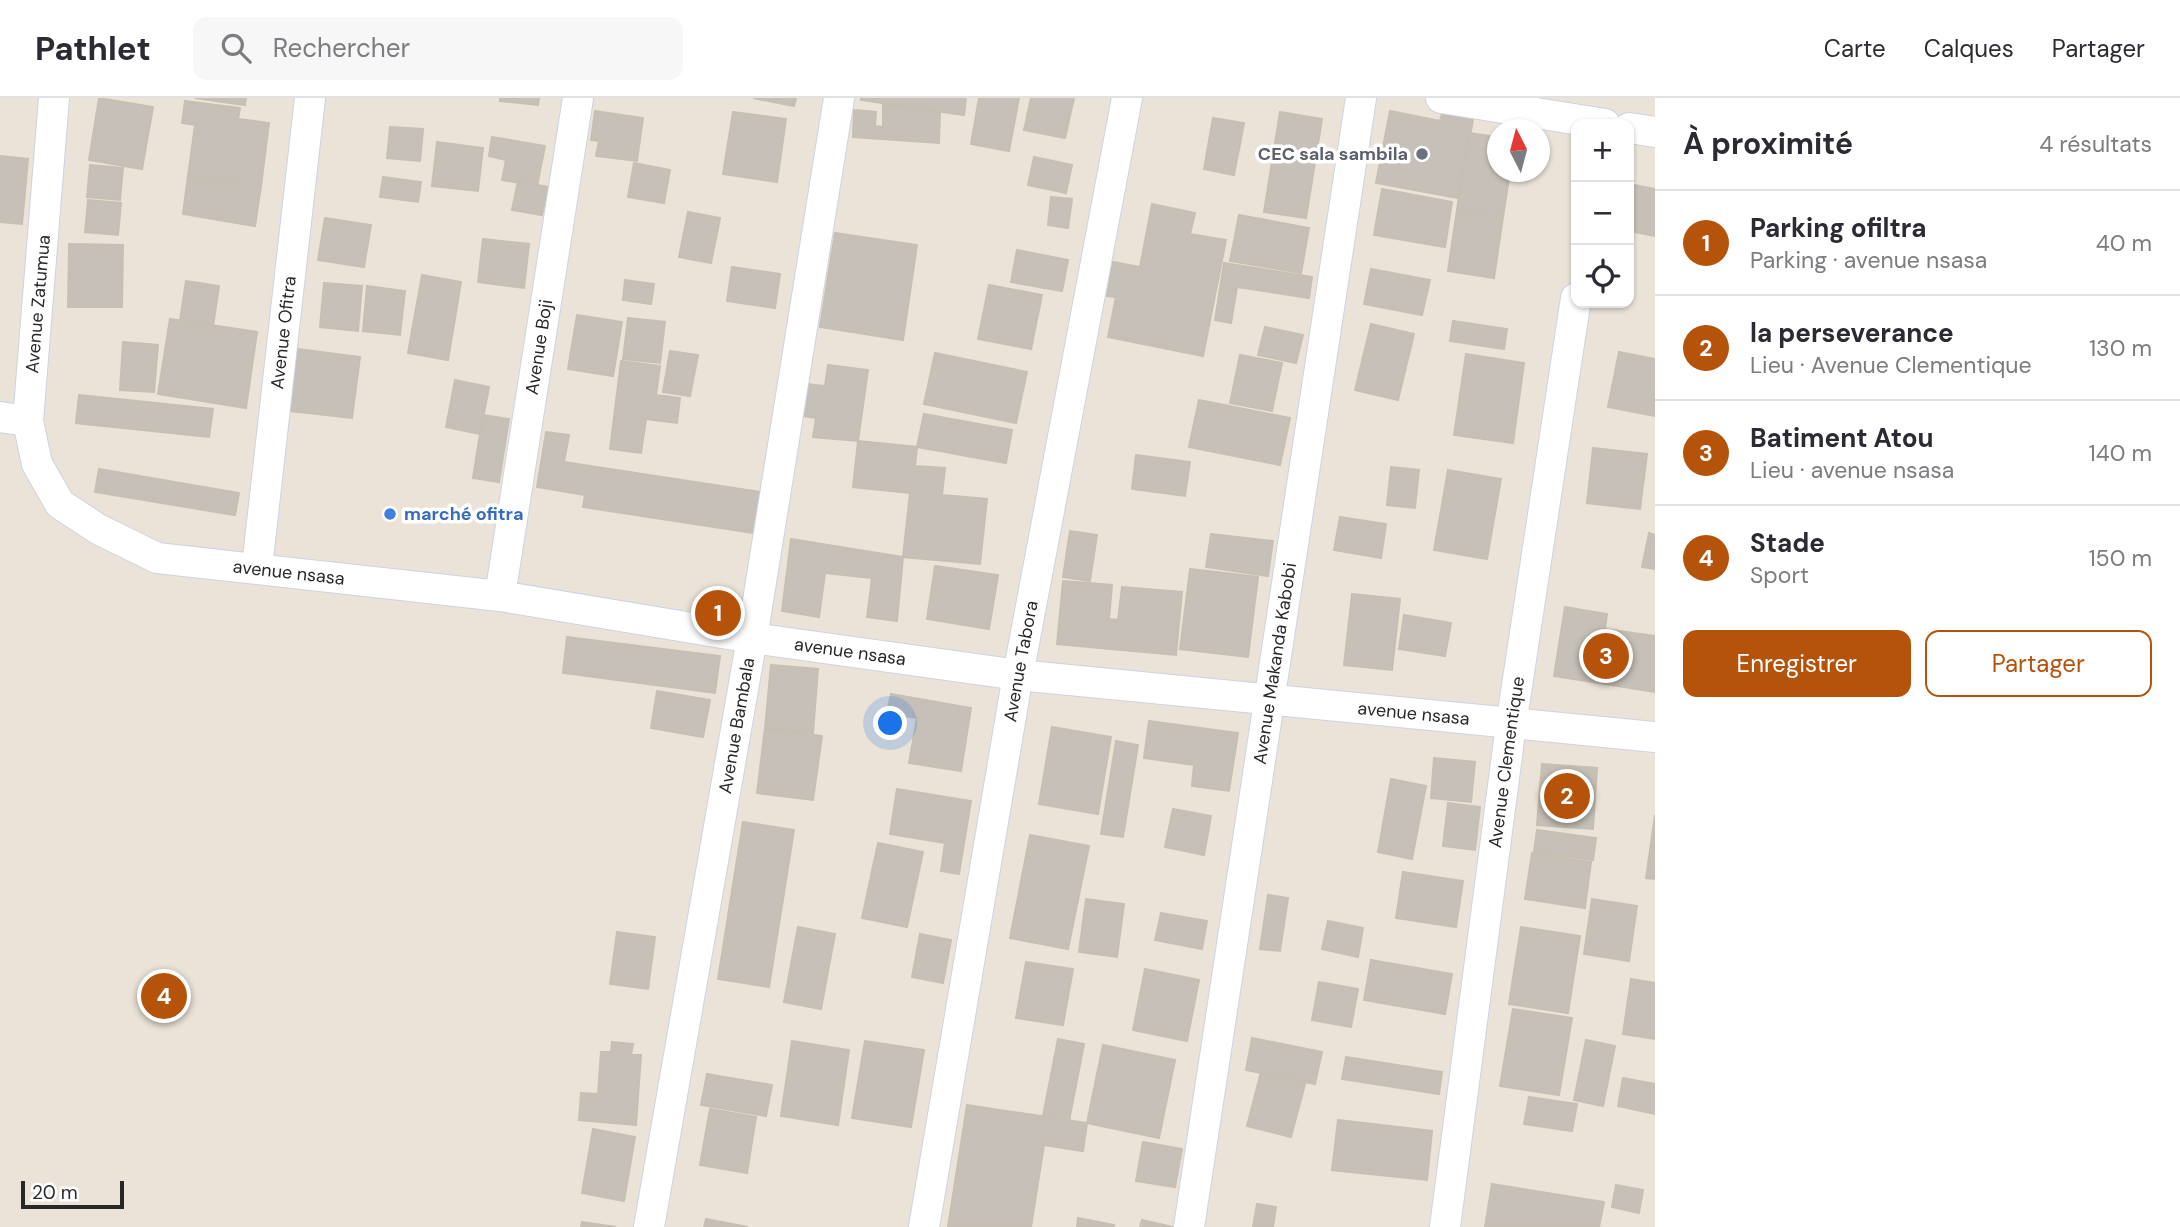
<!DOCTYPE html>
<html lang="fr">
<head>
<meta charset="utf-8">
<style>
	body { margin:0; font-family:"DM Sans",sans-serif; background:#f7f7f7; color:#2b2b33 }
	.controls { position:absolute; right:21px; top:21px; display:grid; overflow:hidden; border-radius:14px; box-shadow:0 2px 5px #0004 }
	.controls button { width:63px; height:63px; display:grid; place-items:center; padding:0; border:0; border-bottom:2px solid #e1e1e2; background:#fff; color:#2b2b33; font:35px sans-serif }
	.compass { position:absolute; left:1487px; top:21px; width:63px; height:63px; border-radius:50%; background:#fff; box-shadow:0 2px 5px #0004; rotate:354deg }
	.scale { position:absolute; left:21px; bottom:18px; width:103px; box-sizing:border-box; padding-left:7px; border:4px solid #282828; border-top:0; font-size:19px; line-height:24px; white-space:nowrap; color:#282828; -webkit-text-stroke:5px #fff; paint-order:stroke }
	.you { position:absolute; left:891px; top:626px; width:24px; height:24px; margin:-18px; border:5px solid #fff; border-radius:50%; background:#1a73e8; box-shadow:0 0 0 10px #1a73e833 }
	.badge { display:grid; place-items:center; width:46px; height:46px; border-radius:50%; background:#b45309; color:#fff; font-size:23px; font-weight:700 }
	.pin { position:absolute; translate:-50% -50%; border:4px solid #fff; box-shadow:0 2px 7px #0006 }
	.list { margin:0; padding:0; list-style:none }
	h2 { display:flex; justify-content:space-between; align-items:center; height:91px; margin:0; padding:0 28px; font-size:30px }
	h2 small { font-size:23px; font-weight:400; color:#7c7c81 }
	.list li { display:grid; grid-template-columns:46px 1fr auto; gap:21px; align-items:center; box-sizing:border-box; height:105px; padding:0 28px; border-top:2px solid #e1e1e2 }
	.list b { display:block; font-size:26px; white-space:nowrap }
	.list p { margin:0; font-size:23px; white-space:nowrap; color:#7c7c81 }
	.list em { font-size:23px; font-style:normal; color:#7c7c81 }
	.actions { display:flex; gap:14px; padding:21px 28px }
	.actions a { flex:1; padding:16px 0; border:2px solid #b45309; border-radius:14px; text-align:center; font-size:24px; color:#b45309 }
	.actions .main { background:#b45309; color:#fff }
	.icon { flex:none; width:38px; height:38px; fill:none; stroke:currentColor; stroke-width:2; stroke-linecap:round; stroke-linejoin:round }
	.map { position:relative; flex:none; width:1655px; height:1129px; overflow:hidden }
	header { display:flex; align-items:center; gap:42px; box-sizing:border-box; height:98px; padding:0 35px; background:#fff; border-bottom:2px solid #e1e1e2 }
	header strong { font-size:33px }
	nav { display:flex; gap:38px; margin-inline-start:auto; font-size:24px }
	.search { width:490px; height:63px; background:#f7f7f7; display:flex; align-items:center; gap:18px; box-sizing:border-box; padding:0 24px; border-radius:14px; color:#7c7c81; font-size:26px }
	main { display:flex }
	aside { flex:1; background:#fff }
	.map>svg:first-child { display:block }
	.building { fill:#c6c0b8; stroke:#c6bfb2; stroke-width:2 }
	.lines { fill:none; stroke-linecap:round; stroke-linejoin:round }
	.street-casing { stroke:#ced2e2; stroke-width:32 }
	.street { stroke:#fff; stroke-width:30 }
	.worship-dot { fill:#6b7280; stroke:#fff; stroke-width:2.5 }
	.shop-dot { fill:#3f7fe0; stroke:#fff; stroke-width:2.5 }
	.labels { text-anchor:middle; stroke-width:7; stroke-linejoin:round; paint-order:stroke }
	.worship-label { font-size:18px; font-weight:bold; fill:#5b616d; stroke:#fff; text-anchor:end }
	.street-label { font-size:18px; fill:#282828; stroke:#fff }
	.shop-label { font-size:18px; font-weight:bold; fill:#366cbe; stroke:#fff; text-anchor:start }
</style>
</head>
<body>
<header>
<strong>Pathlet</strong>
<div class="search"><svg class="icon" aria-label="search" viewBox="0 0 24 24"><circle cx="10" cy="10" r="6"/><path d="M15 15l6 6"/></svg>Rechercher</div>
<nav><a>Carte</a><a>Calques</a><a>Partager</a></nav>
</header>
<main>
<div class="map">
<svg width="1655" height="1129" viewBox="0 0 1655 1129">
	<rect width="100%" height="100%" fill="#ebe3d8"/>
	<g class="building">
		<path d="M99,0l54,9 -11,62 -53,-9z"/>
		<path d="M195,0h51l-1,7z"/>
		<path d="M500,0h39l-1,7 -38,-4z"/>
		<path d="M753,0h43l-2,8z"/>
		<path d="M861,0h105l-2,17 -103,-15z"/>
		<path d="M979,0h40l-10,53 -38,-7z"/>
		<path d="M1031,0h43l-9,40 -41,-8z"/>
		<path d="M185,3l55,7 -2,11 31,4 -8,63 -73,-10 7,-51 -13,-2z"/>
		<path d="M883,6l57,8 -1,31 -86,-6 1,-27 22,2 -1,14 8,1z"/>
		<path d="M595,13l48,7 -6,43 -41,-5 3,-15 -8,-1z"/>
		<path d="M1390,13l50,10 2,-7 31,6 -15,78 -82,-15z"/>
		<path d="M733,14l53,7 -9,63 -54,-8z"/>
		<path d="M1280,14l42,7 -16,99 -42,-6z"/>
		<path d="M1213,20l31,5 -10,52 -30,-6z"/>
		<path d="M390,29l33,2 -3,32 -33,-3z"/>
		<path d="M1469,35l29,4v35h12l-7,45 -46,-7z"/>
		<path d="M492,39l53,9 -8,40 -35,-6 4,-20 -17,-4z"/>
		<path d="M437,44l46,6 -5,43 -46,-5z"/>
		<path d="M0,58l28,3 -6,65 -22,-2z"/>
		<path d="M1034,59l38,8 -6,28 -38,-8z"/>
		<path d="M634,65l36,7 -6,33 -36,-6z"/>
		<path d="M90,67l33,3 -3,32 -33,-3z"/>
		<path d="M188,78l73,10 -6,40 -72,-12z"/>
		<path d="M383,79l38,5 -3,20 -38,-5z"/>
		<path d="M518,83l30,6 -6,28 -30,-5z"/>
		<path d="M1629,86l26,5v47l-26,-5z"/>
		<path d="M1382,91l70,13 -7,45 -71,-12z"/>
		<path d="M1051,99l21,2 -4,29 -20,-3z"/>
		<path d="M88,102l33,3 -3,32 -33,-3z"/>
		<path d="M1152,106l43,9 -5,21 36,6 -23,116 -95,-19 8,-40 -9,-1 6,-34 27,5z"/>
		<path d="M1457,112l46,7 -9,61 -46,-7z"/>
		<path d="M688,114l32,6 -9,45 -32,-6z"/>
		<path d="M1239,117l70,13 -8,45 -71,-12z"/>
		<path d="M325,120l46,7 -7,42 -46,-7z"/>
		<path d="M835,135l82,12 -14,95 -83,-13z"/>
		<path d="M483,141l46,5 -5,44 -46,-6z"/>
		<path d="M69,146l54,1 -1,62h-54z"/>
		<path d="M1017,152l51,10 -6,31 -51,-9z"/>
		<path d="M1224,165l88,14 -3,21 -72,-11 -6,36 -16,-3z"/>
		<path d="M732,169l48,7 -5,34 -48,-7z"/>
		<path d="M1371,171l59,11 -8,35 -58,-11z"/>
		<path d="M422,177l39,7 -13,78 -40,-7z"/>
		<path d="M625,182l29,4 -3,20 -28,-4z"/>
		<path d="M186,183l33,5 -6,40 -33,-5z"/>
		<path d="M324,185l38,3 -4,45 -38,-4z"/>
		<path d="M989,187l53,10 -11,54 -53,-10z"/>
		<path d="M367,188l38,5 -5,44 -37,-4z"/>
		<path d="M577,217l45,7 -9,54 -45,-7z"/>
		<path d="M628,220l37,4 -5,41 -37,-4z"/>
		<path d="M170,221l87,13 -11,76 -88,-14z"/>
		<path d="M1453,223l54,8 -3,20 -54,-8z"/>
		<path d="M1371,226l43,10 -16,66 -43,-10z"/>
		<path d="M1265,229l38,8 -7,28 -38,-8z"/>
		<path d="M123,244l35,3 -4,47 -34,-2z"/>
		<path d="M298,251l62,8 -8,61 -62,-7z"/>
		<path d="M670,253l28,4 -8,41 -27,-4z"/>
		<path d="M1619,254l36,7v57l-47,-9z"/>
		<path d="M935,255l92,19 -11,51 -92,-19z"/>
		<path d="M1466,256l58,9 -11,80 -59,-8z"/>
		<path d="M1240,257l42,8 -10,48 -42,-8z"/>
		<path d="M621,263l39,5 -4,29 24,3 -3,25 -31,-4 -5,34 -31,-4z"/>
		<path d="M828,267l40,5 -10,71 -45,-4 3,-19 -13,-2 4,-32 18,2z"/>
		<path d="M455,282l34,7 -9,47 -34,-7z"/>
		<path d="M79,297l134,14 -4,28 -133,-14z"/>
		<path d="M1199,302l91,18 -10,47 -91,-18z"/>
		<path d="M924,316l88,16 -6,33 -89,-16z"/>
		<path d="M483,317l26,4 -10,63 -26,-4z"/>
		<path d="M546,334l23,3 -5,27 197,30 -7,41 -171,-26 2,-12 -48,-8z"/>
		<path d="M858,343l59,6 -2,19 30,2 -3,27 45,4 -7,65 -77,-7 7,-64 -57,-6z"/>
		<path d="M1593,350l54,6 -7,55 -53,-6z"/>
		<path d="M1136,357l54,7 -5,34 -53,-7z"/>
		<path d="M1391,369l28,3 -4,38 -28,-3z"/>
		<path d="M99,371l140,24 -4,22 -140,-23z"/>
		<path d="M1448,372l53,9 -14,80 -53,-9z"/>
		<path d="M1340,419l46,7 -5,34 -47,-8z"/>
		<path d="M1070,433l27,4 -7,46 -27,-4z"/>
		<path d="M1649,435l6,2v34l-13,-2z"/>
		<path d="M1211,436l62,7 -5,35 -62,-9z"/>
		<path d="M791,441l112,18 -6,64 -30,-4 5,-39 -47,-5 -6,44 -37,-6z"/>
		<path d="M935,468l63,9 -9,54 -62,-10z"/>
		<path d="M1190,471l68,8 -10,80 -68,-8z"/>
		<path d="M1063,483l49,4 -3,34 9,1 4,-33 60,5 -6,63 -119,-11z"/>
		<path d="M1352,496l48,5 -8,71 -48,-5z"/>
		<path d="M1565,509l42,7 -2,15 50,7v56l-101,-16z"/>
		<path d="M1404,517l47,8 -6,33 -46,-7z"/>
		<path d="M567,539l153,19 -5,37 -152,-20z"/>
		<path d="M771,567l47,4 -5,64 -48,-5z"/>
		<path d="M657,593l53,9 -7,37 -52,-9z"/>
		<path d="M891,596l80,14 -10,63 -52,-8 8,-45 -30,-5z"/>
		<path d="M1149,623l89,12 -9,58 -37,-5 2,-21 -50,-7z"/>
		<path d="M1052,629l59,10 -13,77 -59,-10z"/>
		<path d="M765,630l57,8 -9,64 -56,-7z"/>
		<path d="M1116,643l22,4 -15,92 -22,-3z"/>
		<path d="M1434,660l41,4 -4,40 -40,-4z"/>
		<path d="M1542,666l55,4 -4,61 -56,-4z"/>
		<path d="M1391,681l35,7 -14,73 -34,-7z"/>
		<path d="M897,691l74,12 -12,73 -18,-3 4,-28 -55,-9z"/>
		<path d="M1448,705l32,4 -5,43 -32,-4z"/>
		<path d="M1173,711l38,7 -7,39 -39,-8z"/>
		<path d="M1655,717v64l-9,-1z"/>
		<path d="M743,724l51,8 -25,157 -51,-8z"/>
		<path d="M1537,732l59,8 -3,22 -59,-8z"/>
		<path d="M1030,737l59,11 -21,103 -58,-11z"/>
		<path d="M878,745l45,9 -16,75 -45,-9z"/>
		<path d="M1532,755l59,9 -6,46 -60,-9z"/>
		<path d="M1403,774l60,9 -7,46 -60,-9z"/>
		<path d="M1268,797l20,3 -8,53 -20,-2z"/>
		<path d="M1086,801l38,5 -7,53 -38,-5z"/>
		<path d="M1592,801l45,7 -8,55 -45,-7z"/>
		<path d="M1161,815l46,8 -5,28 -47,-9z"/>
		<path d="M1328,823l35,7 -5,29 -36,-8z"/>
		<path d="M798,829l37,7 -14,75 -37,-7z"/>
		<path d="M1521,829l59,9 -12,77 -59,-9z"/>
		<path d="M617,834l38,5 -7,52 -38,-5z"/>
		<path d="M920,836l31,6 -8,43 -31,-6z"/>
		<path d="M1371,862l81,14 -7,40 -81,-14z"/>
		<path d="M1026,864l47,7 -10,56 -47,-7z"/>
		<path d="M1145,871l54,11 -12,61 -54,-11z"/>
		<path d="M1631,881l24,4v56l-32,-5z"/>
		<path d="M1319,884l39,7 -7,38 -39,-7z"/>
		<path d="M1513,911l59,9 -13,77 -59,-9z"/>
		<path d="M1252,940l70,14 -7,32 -69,-14z"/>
		<path d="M1058,941l26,5 -15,77 -26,-5z"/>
		<path d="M1586,942l29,6 -12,60 -29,-6z"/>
		<path d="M792,943l57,9 -11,75 -57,-9z"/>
		<path d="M865,943l59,9 -13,77 -59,-9z"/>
		<path d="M612,944l21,2 -2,11h10l-5,70 -57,-5 2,-27 17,1 3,-42h10z"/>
		<path d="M1103,947l72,15 -16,78 -72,-15z"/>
		<path d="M1346,959l96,15 -3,22 -97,-15z"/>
		<path d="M1261,974l44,12 -14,53 -44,-11z"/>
		<path d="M707,976l65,11 -6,31 -65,-11z"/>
		<path d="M1623,980l32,6v30l-37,-8z"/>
		<path d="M1529,999l48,7 -5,27 -48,-7z"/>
		<path d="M967,1007l120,18 -4,28 -39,-6 -13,82h-83z"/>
		<path d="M710,1011l46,8 -9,56 -47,-8z"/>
		<path d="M1338,1022l94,11 -5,49 -95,-10z"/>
		<path d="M593,1031l42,8 -11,64 -42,-8z"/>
		<path d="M1143,1044l39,7 -7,38 -39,-6z"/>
		<path d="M1492,1086l112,18 -5,25h-114z"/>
		<path d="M1616,1087l27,5 -4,23 -27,-6z"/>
		<path d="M1257,1106l19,3 -3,20h-20z"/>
		<path d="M1078,1120l36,7 -1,2h-36z"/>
		<path d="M706,1121l42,8h-44z"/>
		<path d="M1142,1122l31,7h-33z"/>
		<path d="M582,1124l34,5h-35z"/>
	</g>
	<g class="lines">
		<g class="street-casing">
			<g id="street">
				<path id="s1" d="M54,0l-26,323 9,43 23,40 38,25 59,29 343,38 252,42 266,37 637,62"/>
				<path d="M1441,0l164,26"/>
				<path d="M1629,30l26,4"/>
				<path d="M0,319l28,4"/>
				<path id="s2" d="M257,469l53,-469"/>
				<path id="s3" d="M500,498l78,-498"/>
				<path id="s4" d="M649,1129l103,-589 87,-540"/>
				<path id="s5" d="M924,1129l94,-552 109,-577"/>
				<path id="s6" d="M1189,1129l172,-1129"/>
				<path id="s7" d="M1445,1129l66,-502 65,-427"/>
			</g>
		</g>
		<use href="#street" class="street"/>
	</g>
	<circle class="worship-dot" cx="1422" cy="56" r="7"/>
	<circle class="shop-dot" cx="390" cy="416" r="7"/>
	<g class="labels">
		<g class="worship-label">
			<text x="1408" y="62">CEC sala sambila</text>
		</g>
		<g class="street-label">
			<text transform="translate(38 206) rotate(-85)" y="6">Avenue Zatumua</text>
			<text dy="6" stroke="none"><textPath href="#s2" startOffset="236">Avenue Ofitra</textPath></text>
			<text dy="6" stroke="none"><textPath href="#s3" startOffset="252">Avenue Boji</textPath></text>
			<text dy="6" stroke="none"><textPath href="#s1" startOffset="658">avenue nsasa</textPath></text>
			<text dy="6" stroke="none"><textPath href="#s1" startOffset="1225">avenue nsasa</textPath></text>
			<text dy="6" stroke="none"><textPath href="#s5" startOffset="574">Avenue Tabora</textPath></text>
			<text dy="6" stroke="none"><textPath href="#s6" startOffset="570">Avenue Makanda Kabobi</textPath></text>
			<text dy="6" stroke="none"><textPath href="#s1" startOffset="1792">avenue nsasa</textPath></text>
			<text dy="6" stroke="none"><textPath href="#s4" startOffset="509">Avenue Bambala</textPath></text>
			<text dy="6" stroke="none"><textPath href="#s7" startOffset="469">Avenue Clementique</textPath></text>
		</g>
		<g class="shop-label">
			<text x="404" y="422">marché ofitra</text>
		</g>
	</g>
</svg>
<div class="controls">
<button>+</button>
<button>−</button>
<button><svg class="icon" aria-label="locate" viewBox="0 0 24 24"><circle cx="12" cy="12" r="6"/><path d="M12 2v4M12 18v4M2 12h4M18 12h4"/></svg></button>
</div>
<svg class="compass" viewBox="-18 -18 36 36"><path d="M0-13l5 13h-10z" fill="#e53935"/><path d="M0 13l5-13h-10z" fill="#7c7c81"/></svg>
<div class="scale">20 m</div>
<div class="you"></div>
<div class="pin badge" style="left:718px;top:515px">1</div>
<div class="pin badge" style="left:1567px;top:698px">2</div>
<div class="pin badge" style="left:1606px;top:558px">3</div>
<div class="pin badge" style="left:164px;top:898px">4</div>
</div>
<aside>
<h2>À proximité<small>4 résultats</small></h2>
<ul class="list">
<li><span class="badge">1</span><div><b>Parking ofiltra</b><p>Parking · avenue nsasa</p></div><em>40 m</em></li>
<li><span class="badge">2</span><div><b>la perseverance</b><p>Lieu · Avenue Clementique</p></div><em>130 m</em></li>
<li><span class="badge">3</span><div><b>Batiment Atou</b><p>Lieu · avenue nsasa</p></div><em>140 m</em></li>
<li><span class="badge">4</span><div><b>Stade</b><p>Sport</p></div><em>150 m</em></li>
</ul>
<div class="actions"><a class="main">Enregistrer</a><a>Partager</a></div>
</aside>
</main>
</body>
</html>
